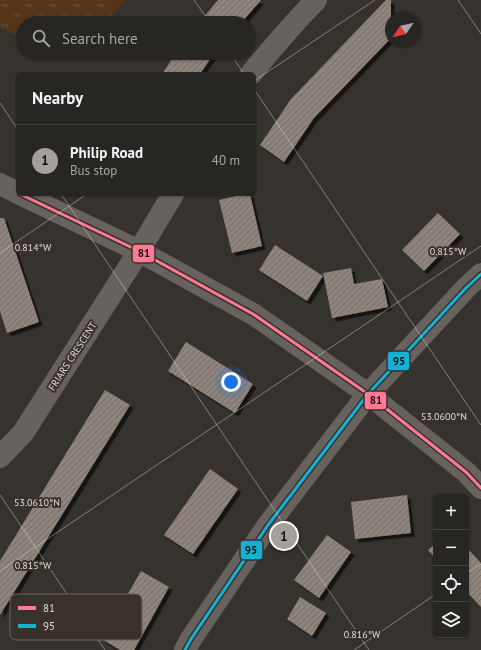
<!DOCTYPE html>
<html lang="en">
<head>
<meta charset="utf-8">
<style>
	body { margin:0; font-family:"PT Sans",sans-serif; background:#34322f; color:#f1f3f6 }
	.controls { position:absolute; right:12px; bottom:12px; display:grid; overflow:hidden; border-radius:6px; box-shadow:0 1px 3px #0004 }
	.controls button { width:36px; height:36px; display:grid; place-items:center; padding:0; border:0; border-bottom:1px solid #444340; background:#282622; color:#f1f3f6; font:20px sans-serif }
	.compass { position:absolute; left:385px; top:12px; width:36px; height:36px; border-radius:50%; background:#282622; box-shadow:0 1px 3px #0004; rotate:236deg }
	.you { position:absolute; left:231px; top:382px; width:14px; height:14px; margin:-10px; border:3px solid #fff; border-radius:50%; background:#1a73e8; box-shadow:0 0 0 6px #1a73e833 }
	.badge { display:grid; place-items:center; width:26px; height:26px; border-radius:50%; background:#a5a09c; color:#111; font-size:13px; font-weight:700 }
	.pin { position:absolute; translate:-50% -50%; border:2px solid #fff; box-shadow:0 1px 4px #0006 }
	.list { margin:0; padding:0; list-style:none }
	h2 { display:flex; justify-content:space-between; align-items:center; height:52px; margin:0; padding:0 16px; font-size:17px }
	h2 small { font-size:13px; font-weight:400; color:#a5a5a5 }
	.list li { display:grid; grid-template-columns:26px 1fr auto; gap:12px; align-items:center; box-sizing:border-box; height:72px; padding:0 16px; border-top:1px solid #444340 }
	.list b { display:block; font-size:15px; white-space:nowrap }
	.list p { margin:0; font-size:13px; white-space:nowrap; color:#a5a5a5 }
	.list em { font-size:13px; font-style:normal; color:#a5a5a5 }
	.icon { flex:none; width:22px; height:22px; fill:none; stroke:currentColor; stroke-width:2; stroke-linecap:round; stroke-linejoin:round }
	.map { position:relative; flex:none; width:481px; height:650px; overflow:hidden }
	.search { position:absolute; background:#282622; box-shadow:0 1px 3px #0004; left:16px; top:16px; width:240px; height:44px; display:flex; align-items:center; gap:10px; box-sizing:border-box; padding:0 14px; border-radius:22px; color:#a5a5a5; font-size:15px }
	.panel { position:absolute; background:#282622; box-shadow:0 1px 3px #0004; left:16px; top:72px; width:240px; height:124px; border-radius:6px }
	.map>svg:first-child { display:block }
	.park { fill:url(#park-tufts) }
	.building { fill:url(#building-hatch); filter:url(#shadow) }
	.lines { fill:none; stroke-linecap:round; stroke-linejoin:round }
	.minor { stroke:#67625d; stroke-width:22 }
	.bus-1-casing { stroke:#39312b; stroke-width:6 }
	.bus-2-casing { stroke:#39312b; stroke-width:6 }
	.bus-1 { stroke:#fe7a93; stroke-width:3 }
	.bus-2 { stroke:#13b2d5; stroke-width:3 }
	.ticks { fill:none; stroke:#e1dcd8; stroke-width:1; stroke-opacity:0.45 }
	.labels { text-anchor:middle; stroke-width:4; stroke-linejoin:round; paint-order:stroke }
	.street-label { font-size:10px; fill:#e1dcd8; stroke:#39312b }
	.key { fill:#39312b; stroke:#6b645f; stroke-width:1 }
	.key-label { font-size:11px; fill:#e1dcd8 }
	.ticks-label { font-size:10px; text-anchor:middle; fill:#e1dcd8; stroke:#39312b; stroke-width:4; stroke-linejoin:round; paint-order:stroke }
	.line-badge { stroke:#39312b; stroke-width:1.5 }
	.pale-badge-label { font-size:11px; text-anchor:middle; font-weight:bold; fill:#111 }
</style>
</head>
<body>
<div class="map">
<svg width="481" height="650" viewBox="0 0 481 650">
	<defs>
		<pattern id="park-tufts" width="24" height="20" patternUnits="userSpaceOnUse"><rect width="24" height="20" fill="#553519"/><path d="M3 7l-1-3M5 7V3M7 7l1-3M15 17l-1-3M17 17v-4M19 17l1-3" fill="none" stroke="#6d523a"/></pattern>
		<pattern id="building-hatch" width="6" height="6" patternUnits="userSpaceOnUse"><rect width="6" height="6" fill="#8f847c"/><path d="M-1 1l2-2M0 6l6-6M5 7l2-2" fill="none" stroke="#756d67"/></pattern>
		<filter id="shadow"><feDropShadow dx="3.5" dy="3.5" stdDeviation="0" flood-color="#0009"/></filter>
	</defs>
	<rect width="100%" height="100%" fill="#36322e"/>
	<g class="park">
		<path d="M0,0h126l-22,23h-81v15l-23,-10z"/>
		<path d="M56,53h20l-6,6z"/>
	</g>
	<g class="building">
		<path d="M218,0h43l-20,23h-42z"/>
		<path d="M386,0h5v38l-77,80 -30,44 -24,-17 31,-46z"/>
		<path d="M176,53h40l-7,8 -9,13h-38z"/>
		<path d="M244,194h6l12,52 -30,7 -13,-53z"/>
		<path d="M438,213l22,21 -36,37 -22,-21z"/>
		<path d="M0,218h4l35,104 -32,11 -7,-22z"/>
		<path d="M275,245l48,31 -16,25 -48,-31z"/>
		<path d="M351,268l3,16 28,-5 6,28 -56,11 -9,-45z"/>
		<path d="M186,342l67,42 -18,29 -67,-42z"/>
		<path d="M105,390l25,15 -130,210v-54z"/>
		<path d="M210,469l28,20 -45,65 -29,-19z"/>
		<path d="M407,495l4,38 -56,6 -4,-37z"/>
		<path d="M327,535l24,17 -32,46 -25,-18z"/>
		<path d="M436,543v16l-8,-9z"/>
		<path d="M466,547l15,16v44l-15,-16z"/>
		<path d="M141,571l28,16 -35,63h-14l-18,-11z"/>
		<path d="M300,597l26,16 -14,23 -25,-17z"/>
	</g>
	<g class="lines">
		<g class="minor">
			<path d="M251,74c21,-26 42,-50 65,-74"/>
			<path d="M0,184l18,9"/>
			<path d="M20,194l119,57 114,63 115,80 98,78 15,16"/>
			<path d="M0,457l23,-24 116,-182 34,-57"/>
			<path d="M185,650l6,-11 77,-114 100,-131 98,-106 15,-14"/>
		</g>
		<g class="bus-1-casing">
			<path id="bus-1" d="M20,194l119,57 114,63 115,80 98,78 15,16"/>
		</g>
		<g class="bus-2-casing">
			<path id="bus-2" d="M185,650l6,-11 77,-114 100,-131 98,-106 15,-14"/>
		</g>
		<use href="#bus-1" class="bus-1"/>
		<use href="#bus-2" class="bus-2"/>
	</g>
	<path class="ticks" d="M194,0l16,23M458,0l23,34M230,53l14,21M254,81l121,-81M254,89l227,336M0,103l18,27M61,194l308,456M0,253l87,-59M0,495l105,155M0,571l481,-325M466,574l15,-10M354,650l82,-56"/>
	<g class="labels">
		<g class="street-label">
			<text transform="translate(72 356) rotate(-57)" y="4">FRIARS CRESCENT</text>
		</g>
	</g>
	<rect x="10" y="594" width="132" height="46" rx="6" class="key"/>
	<rect x="18" y="606" width="18" height="4" fill="#fe7a93"/>
	<rect x="18" y="624" width="18" height="4" fill="#13b2d5"/>
	<g class="key-label">
		<text x="43" y="612">81</text>
		<text x="43" y="630">95</text>
	</g>
	<g class="ticks-label">
		<text x="33" y="251">0.814°W</text>
		<text x="448" y="255">0.815°W</text>
		<text x="444" y="420">53.0600°N</text>
		<text x="37" y="506">53.0610°N</text>
		<text x="33" y="569">0.815°W</text>
		<text x="362" y="638">0.816°W</text>
	</g>
	<g class="line-badge">
		<rect x="132" y="244" width="23" height="19" rx="4" fill="#fe7a93"/>
		<rect x="387" y="351" width="23" height="20" rx="4" fill="#13b2d5"/>
		<rect x="364" y="391" width="23" height="19" rx="4" fill="#fe7a93"/>
		<rect x="240" y="540" width="23" height="20" rx="4" fill="#13b2d5"/>
	</g>
	<g class="pale-badge-label">
		<text x="144" y="257">81</text>
		<text x="399" y="365">95</text>
		<text x="376" y="404">81</text>
		<text x="251" y="554">95</text>
	</g>
</svg>
<div class="controls">
<button>+</button>
<button>−</button>
<button><svg class="icon" aria-label="locate" viewBox="0 0 24 24"><circle cx="12" cy="12" r="6"/><path d="M12 2v4M12 18v4M2 12h4M18 12h4"/></svg></button>
<button><svg class="icon" aria-label="layers" viewBox="0 0 24 24"><path d="M12 4l9 5-9 5-9-5zM3 14l9 5 9-5"/></svg></button>
</div>
<svg class="compass" viewBox="-18 -18 36 36"><path d="M0-13l5 13h-10z" fill="#e53935"/><path d="M0 13l5-13h-10z" fill="#a5a5a5"/></svg>
<div class="you"></div>
<div class="pin badge" style="left:284px;top:536px">1</div>
<div class="search"><svg class="icon" aria-label="search" viewBox="0 0 24 24"><circle cx="10" cy="10" r="6"/><path d="M15 15l6 6"/></svg>Search here</div>
<section class="panel">
<h2>Nearby<small></small></h2>
<ul class="list">
<li><span class="badge">1</span><div><b>Philip Road</b><p>Bus stop</p></div><em>40 m</em></li>
</ul>
</section>
</div>
</body>
</html>
